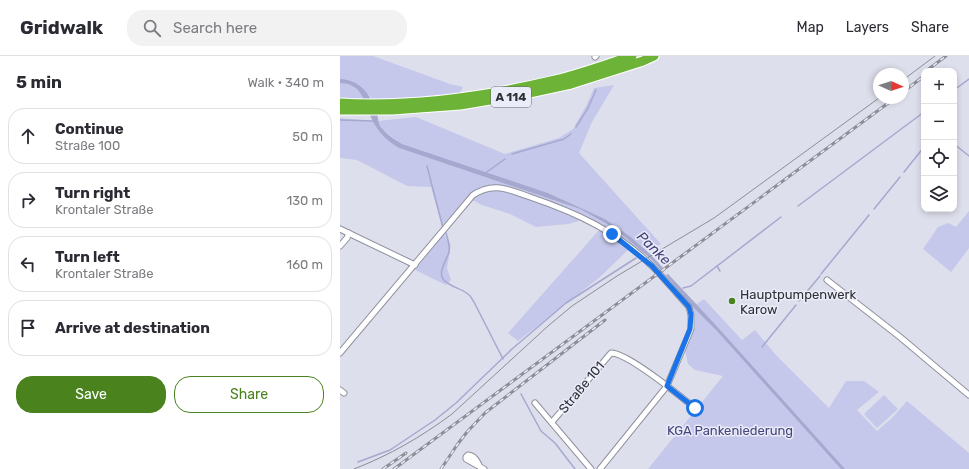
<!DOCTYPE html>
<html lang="en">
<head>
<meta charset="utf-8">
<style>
	body { margin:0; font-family:Rubik,sans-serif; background:#f2f2f3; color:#2b2b33 }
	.controls { position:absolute; right:12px; top:12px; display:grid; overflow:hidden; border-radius:8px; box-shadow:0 2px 6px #0003 }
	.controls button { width:36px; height:36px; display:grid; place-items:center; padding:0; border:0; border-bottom:1px solid #e1e1e2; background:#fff; color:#2b2b33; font:20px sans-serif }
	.compass { position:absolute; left:533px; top:12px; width:36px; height:36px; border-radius:50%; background:#fff; box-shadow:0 2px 6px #0003; rotate:93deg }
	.stop { position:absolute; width:12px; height:12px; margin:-9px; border:3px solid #1a73e8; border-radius:50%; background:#fff }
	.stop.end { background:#1a73e8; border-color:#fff; box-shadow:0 1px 4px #0008 }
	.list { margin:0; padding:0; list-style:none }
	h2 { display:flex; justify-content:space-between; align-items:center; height:52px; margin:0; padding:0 16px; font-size:17px }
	h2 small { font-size:13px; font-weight:400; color:#7c7c81 }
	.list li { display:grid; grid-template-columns:26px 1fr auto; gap:12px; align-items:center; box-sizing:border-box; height:56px; margin:0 8px 8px; padding:0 8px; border:1px solid #e1e1e2; border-radius:16px }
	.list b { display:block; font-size:15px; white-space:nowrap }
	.list p { margin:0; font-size:13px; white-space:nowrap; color:#7c7c81 }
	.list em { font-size:13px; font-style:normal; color:#7c7c81 }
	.actions { display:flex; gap:8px; padding:12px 16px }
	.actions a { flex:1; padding:9px 0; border:1px solid #4a831d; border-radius:16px; text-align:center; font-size:14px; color:#4a831d }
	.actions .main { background:#4a831d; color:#fff }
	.icon { flex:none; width:22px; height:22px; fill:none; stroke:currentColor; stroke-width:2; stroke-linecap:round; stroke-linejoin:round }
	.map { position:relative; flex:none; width:629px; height:413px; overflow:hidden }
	header { display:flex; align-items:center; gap:24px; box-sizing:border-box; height:56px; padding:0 20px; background:#fff; border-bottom:1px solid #e1e1e2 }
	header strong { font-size:19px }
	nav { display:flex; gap:22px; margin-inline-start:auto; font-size:14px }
	.search { width:280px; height:36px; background:#f2f2f3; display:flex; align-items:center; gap:10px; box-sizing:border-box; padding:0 14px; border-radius:16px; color:#7c7c81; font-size:15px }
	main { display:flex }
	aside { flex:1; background:#fff }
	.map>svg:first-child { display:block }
	.green { fill:#c5c8eb }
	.water { fill:#a6a8d0 }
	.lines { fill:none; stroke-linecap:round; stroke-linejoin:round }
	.stream { stroke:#a6a8d0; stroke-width:1.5 }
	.street-casing { stroke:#90919d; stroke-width:7 }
	.highway-casing { stroke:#fff; stroke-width:11 }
	.street { stroke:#fff; stroke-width:5 }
	.highway { stroke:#6cb337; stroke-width:9 }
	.tram { stroke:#8c8d96; stroke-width:1 }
	.rail-casing { stroke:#8c8d96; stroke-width:3 }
	.rail { stroke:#ebecf9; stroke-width:1.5; stroke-dasharray:4.5; stroke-linecap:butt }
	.route { stroke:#1a73e8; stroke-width:5 }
	.poi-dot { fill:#4a831d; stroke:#ebecf9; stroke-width:1.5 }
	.labels { text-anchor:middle; stroke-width:3; stroke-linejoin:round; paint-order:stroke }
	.shield { fill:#ebecf9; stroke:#676870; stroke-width:1 }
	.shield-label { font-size:12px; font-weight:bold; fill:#2f3035 }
	.poi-label { font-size:13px; fill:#2f3035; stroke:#ebecf9; text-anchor:start }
	.street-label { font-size:13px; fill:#2f3035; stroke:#ebecf9 }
	.park-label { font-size:13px; fill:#46467c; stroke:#ebecf9 }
	.water-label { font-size:14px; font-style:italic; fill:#434378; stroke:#ebecf9 }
</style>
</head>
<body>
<header>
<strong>Gridwalk</strong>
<div class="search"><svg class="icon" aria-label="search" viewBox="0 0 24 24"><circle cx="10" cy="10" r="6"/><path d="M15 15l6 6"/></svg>Search here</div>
<nav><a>Map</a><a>Layers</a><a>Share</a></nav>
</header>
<main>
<aside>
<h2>5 min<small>Walk · 340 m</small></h2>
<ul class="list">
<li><svg class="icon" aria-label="ahead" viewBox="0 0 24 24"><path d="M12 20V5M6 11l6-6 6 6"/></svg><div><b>Continue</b><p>Straße 100</p></div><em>50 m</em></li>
<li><svg class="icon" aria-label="right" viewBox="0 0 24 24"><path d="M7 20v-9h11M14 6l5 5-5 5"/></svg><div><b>Turn right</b><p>Krontaler Straße</p></div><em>130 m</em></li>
<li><svg class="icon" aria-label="left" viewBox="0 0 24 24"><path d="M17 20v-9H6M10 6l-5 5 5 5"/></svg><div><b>Turn left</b><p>Krontaler Straße</p></div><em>160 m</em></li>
<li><svg class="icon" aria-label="arrive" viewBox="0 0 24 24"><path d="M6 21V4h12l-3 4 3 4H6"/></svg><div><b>Arrive at destination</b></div></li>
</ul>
<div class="actions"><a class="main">Save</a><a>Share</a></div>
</aside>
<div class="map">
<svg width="629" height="413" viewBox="0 0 629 413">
	<rect width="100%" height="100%" fill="#dedfec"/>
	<g class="green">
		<path d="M0,0h33l77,28 13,3 -3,7 -63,5h-25c-8,-10 -20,-19 -32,-20z"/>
		<path d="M0,27c11,0 20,6 25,16h-25z"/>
		<path d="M274,29l-22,37 -13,31 82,91 -14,7 -16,-14 -26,-18 -57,-26 -146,-49c-8,-6 -21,-13 -24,-23l38,-4 89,37 54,-16 14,-9 13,-23 8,-18z"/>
		<path d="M0,62l33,3 2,3 24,24 181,61 34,19 30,25 -1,1c-41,-36 -84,-49 -134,-67 -34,-8 -47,18 -67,39l-11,-39 -24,-1 -50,-26 -17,-2z"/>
		<path d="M160,133l69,24 14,7 -15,4 -32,3 -26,-13 -28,-9 -10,-5c10,-9 15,-10 28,-11z"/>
		<path d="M629,155v37l-18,24 -28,-23 15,-22 10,-4 8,4z"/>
		<path d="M260,173l29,20 -29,28 -82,64 -10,-8z"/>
		<path d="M104,178l7,11 -4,23 4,12 -5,5 -31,-15z"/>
		<path d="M364,243l38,41 13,-10 21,25 53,53 17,-27h18l15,11 -22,18 20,21 16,-14 14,-16 62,52v16h-321l75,-93 -28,-6 -7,-6 -3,-14 10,-23v-11l-4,-8z"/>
		<path d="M544,339l14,14 -21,19 -13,-14z"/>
	</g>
	<g class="water">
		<path d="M0,23c21,1 31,16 37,35 1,3 1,8 3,12 6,8 14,13 22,18l146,49 57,26 26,18 19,17 15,16 -2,2 -12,-13 -37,-31 -34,-19 -181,-61c-10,-6 -18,-13 -24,-23 -11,-18 -9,-41 -35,-42z"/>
		<path d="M328,218c60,63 118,130 177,195h-4l-124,-138 -24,-24 -27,-32z"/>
	</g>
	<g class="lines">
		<g class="stream">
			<path d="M614,34l15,-11"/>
			<path d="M0,64l34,1"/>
			<path d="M236,71l12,-19 8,-18"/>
			<path d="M614,88l15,12"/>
			<path d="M172,98l52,-15 7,-5"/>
			<path d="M87,110l16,62"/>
			<path d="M564,116l20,-25"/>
			<path d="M144,118l21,-15"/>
			<path d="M458,150l126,-94"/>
			<path d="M534,153l26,-32"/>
			<path d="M106,177c2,6 4,12 3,19 -2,7 -11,20 -6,27 6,8 18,9 25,15 3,2 4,5 6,8l29,57"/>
			<path d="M377,210l3,5"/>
			<path d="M481,218l48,-59"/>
			<path d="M343,232l8,-2 90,-69"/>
			<path d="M459,245l21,-25"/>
			<path d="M422,291l34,-42"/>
			<path d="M181,338l20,37 14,12 20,26"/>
			<path d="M18,406l32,-12 45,-30 21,-17 56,-54 54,-46 70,-45"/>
		</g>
		<g class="street-casing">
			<g id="street">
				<path d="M255,1l1,-1"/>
				<path d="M0,173l75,36"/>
				<path d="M0,190l7,-8 2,-5"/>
				<path d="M487,224l73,57 69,58"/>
				<path d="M0,297l133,-158c21,-14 36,-5 57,2 47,16 86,34 122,69 13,13 24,27 37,41l2,8v14l-24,57 -67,83"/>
				<path d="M0,334l4,3"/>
				<path d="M195,347l56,66"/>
				<path d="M212,366l59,-69c17,0 69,43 84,55"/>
				<path d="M140,411c-3,-6 -5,-11 -12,-12l-2,2v2l18,10"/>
			</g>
		</g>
		<g class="highway-casing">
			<g id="highway">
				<path d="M0,47c70,4 143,-6 211,-22 27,-6 54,-16 81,-25"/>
				<path d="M0,54h52l68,-5 60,-10 51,-11 72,-23 11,-5"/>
			</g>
		</g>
		<use href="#street" class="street"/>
		<use href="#highway" class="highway"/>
		<g class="tram">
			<path d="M563,24l32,-24"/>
			<path d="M14,413c36,-14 67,-32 98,-55l96,-88 24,-20 45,-30 97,-58 165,-120"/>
		</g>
		<g class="rail-casing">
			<g id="rail">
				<path d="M586,15l20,-15"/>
				<path d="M563,36l21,-16"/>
				<path d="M43,413l23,-16"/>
				<path d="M54,413l501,-371"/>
				<path d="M101,413l16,-24 10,-13 18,-19 120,-93"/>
			</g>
		</g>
		<use href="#rail" class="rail"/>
	</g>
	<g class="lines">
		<path class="route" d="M272,178l40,32 37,41 2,8 -1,14 -23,57 28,22"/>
	</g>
	<circle class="poi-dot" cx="392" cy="245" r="4"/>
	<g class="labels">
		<rect class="shield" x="151" y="31" width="40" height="20" rx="3"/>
		<g class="shield-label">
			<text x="171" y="45">A 114</text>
		</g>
		<g class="poi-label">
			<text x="400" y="243">Hauptpumpenwerk<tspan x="400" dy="15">Karow</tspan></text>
		</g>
		<g class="street-label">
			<text transform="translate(241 331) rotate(-50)" y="5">Straße 101</text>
		</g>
		<g class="park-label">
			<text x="390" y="379">KGA Pankeniederung</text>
		</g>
		<g class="water-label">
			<text transform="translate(314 192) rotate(44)" y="5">Panke</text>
		</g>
	</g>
</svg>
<div class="controls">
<button>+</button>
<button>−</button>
<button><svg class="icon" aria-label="locate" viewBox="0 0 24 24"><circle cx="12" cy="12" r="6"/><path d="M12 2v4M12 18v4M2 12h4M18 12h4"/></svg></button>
<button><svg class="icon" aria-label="layers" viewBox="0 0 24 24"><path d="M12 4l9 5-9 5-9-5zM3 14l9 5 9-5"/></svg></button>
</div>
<svg class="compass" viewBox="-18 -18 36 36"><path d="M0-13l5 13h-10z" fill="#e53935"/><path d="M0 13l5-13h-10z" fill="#7c7c81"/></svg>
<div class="stop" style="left:355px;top:352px"></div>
<div class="stop end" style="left:272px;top:178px"></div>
</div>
</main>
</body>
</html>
